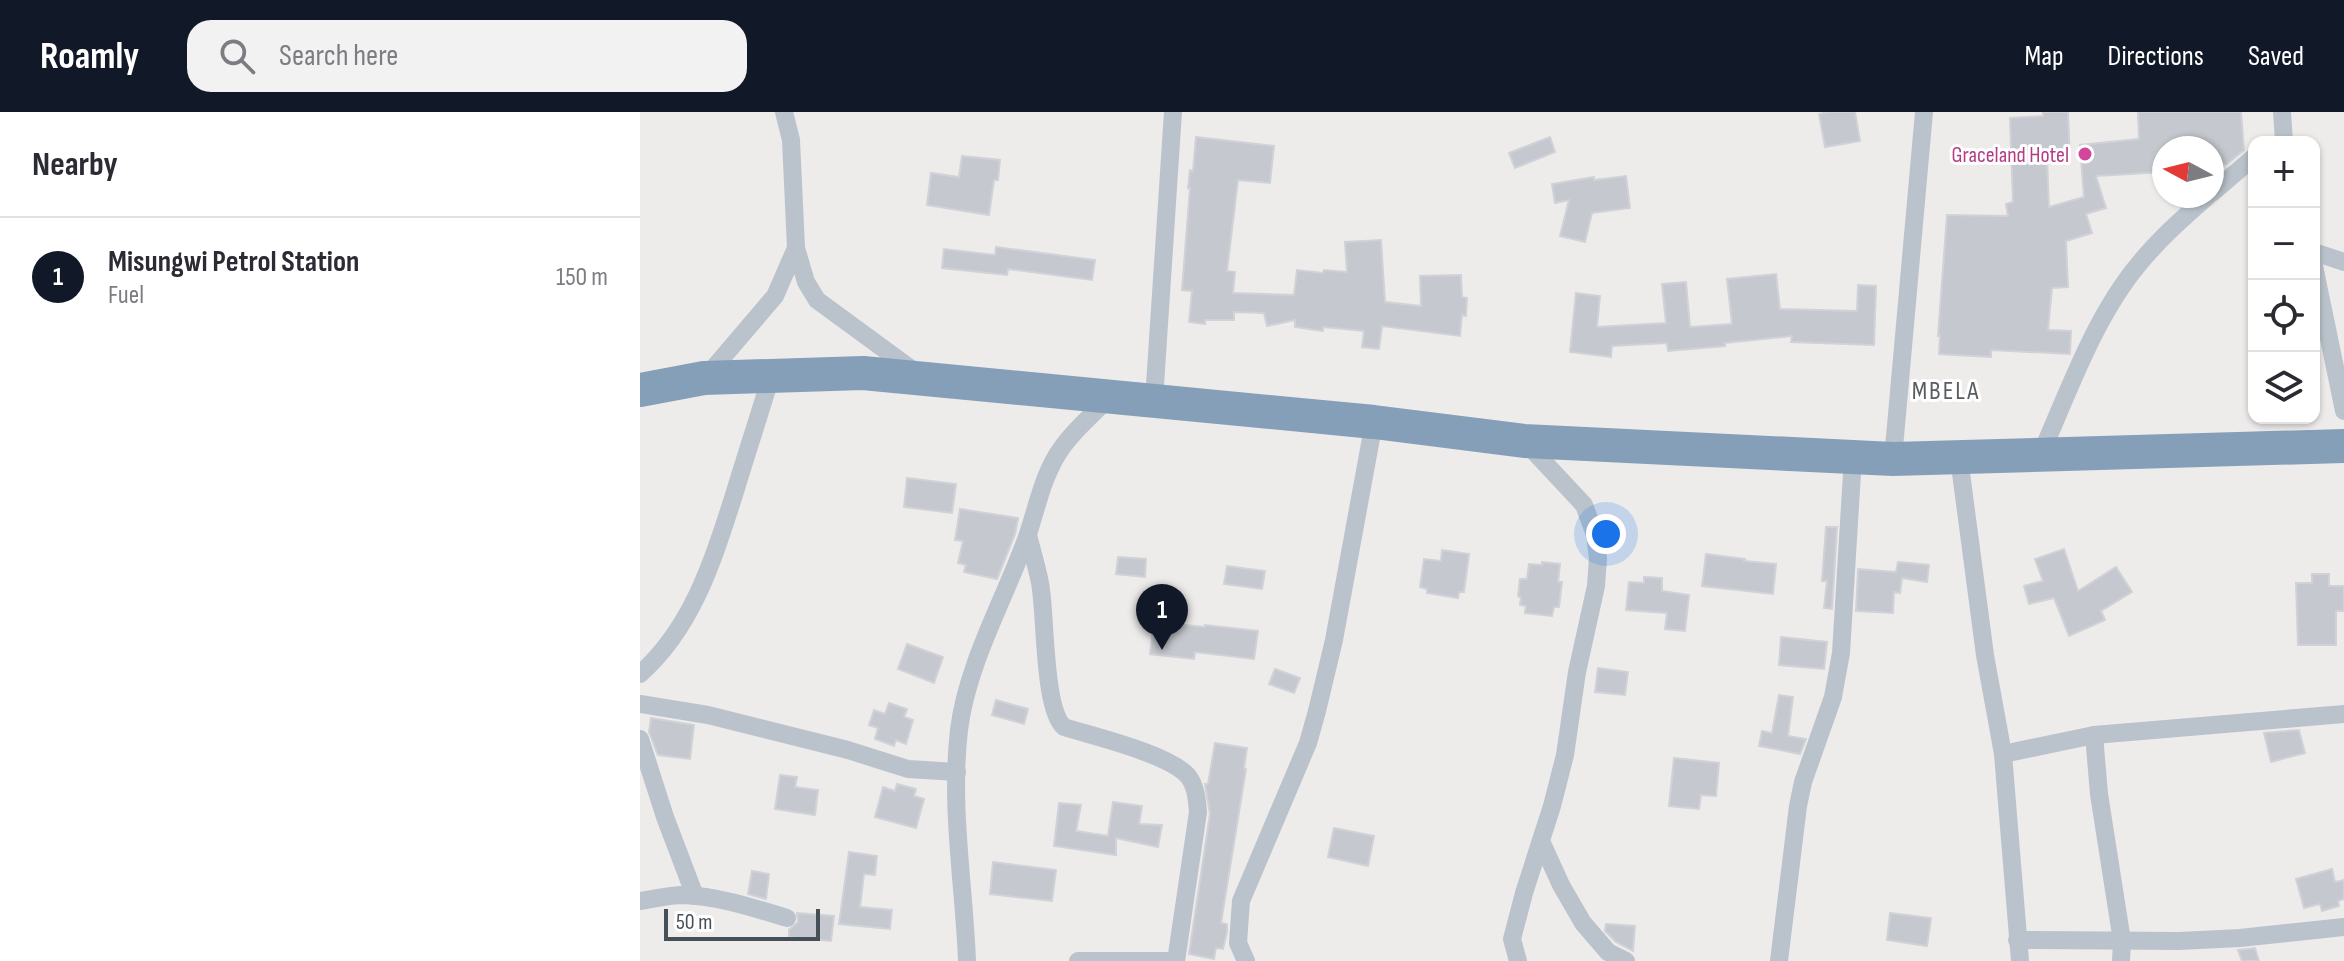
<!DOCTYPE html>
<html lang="en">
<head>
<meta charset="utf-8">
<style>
	body { margin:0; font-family:"Sofia Sans Condensed",sans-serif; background:#f2f2f3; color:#2b2b33 }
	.controls { position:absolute; right:24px; top:24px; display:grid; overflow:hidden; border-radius:16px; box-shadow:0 2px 6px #0004 }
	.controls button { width:72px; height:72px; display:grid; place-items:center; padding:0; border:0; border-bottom:2px solid #e1e1e2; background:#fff; color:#2b2b33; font:40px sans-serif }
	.compass { position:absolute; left:1512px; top:24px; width:72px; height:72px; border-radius:50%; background:#fff; box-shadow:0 2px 6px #0004; rotate:277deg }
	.scale { position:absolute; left:24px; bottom:20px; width:156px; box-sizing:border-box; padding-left:8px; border:4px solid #454f58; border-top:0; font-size:22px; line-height:28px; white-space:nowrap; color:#454f58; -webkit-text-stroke:6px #fff; paint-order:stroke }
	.you { position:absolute; left:966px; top:422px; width:28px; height:28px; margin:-20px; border:6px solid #fff; border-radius:50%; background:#1a73e8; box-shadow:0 0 0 12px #1a73e833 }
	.badge { display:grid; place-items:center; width:52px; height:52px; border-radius:50%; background:#111827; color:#fff; font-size:26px; font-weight:700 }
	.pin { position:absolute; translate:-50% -66px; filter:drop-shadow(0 2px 4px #0008) }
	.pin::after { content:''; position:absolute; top:42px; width:28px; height:24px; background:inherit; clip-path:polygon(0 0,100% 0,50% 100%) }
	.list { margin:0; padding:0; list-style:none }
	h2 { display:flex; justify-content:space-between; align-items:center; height:104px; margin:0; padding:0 32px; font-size:34px }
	h2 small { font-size:26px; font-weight:400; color:#7c7c81 }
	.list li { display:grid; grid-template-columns:52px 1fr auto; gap:24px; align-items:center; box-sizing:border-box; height:120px; padding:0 32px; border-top:2px solid #e1e1e2 }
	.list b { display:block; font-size:30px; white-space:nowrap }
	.list p { margin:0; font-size:26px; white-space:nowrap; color:#7c7c81 }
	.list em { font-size:26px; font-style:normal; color:#7c7c81 }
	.icon { flex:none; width:44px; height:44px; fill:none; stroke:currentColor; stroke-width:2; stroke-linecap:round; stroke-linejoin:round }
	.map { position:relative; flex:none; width:1704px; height:849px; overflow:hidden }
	header { display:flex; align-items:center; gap:48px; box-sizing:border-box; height:112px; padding:0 40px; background:#111827; color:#fff }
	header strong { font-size:38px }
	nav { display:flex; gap:44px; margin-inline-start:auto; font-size:28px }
	.search { width:560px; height:72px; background:#f2f2f3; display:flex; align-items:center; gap:20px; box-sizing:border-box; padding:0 28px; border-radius:24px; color:#7c7c81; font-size:30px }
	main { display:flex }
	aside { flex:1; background:#fff }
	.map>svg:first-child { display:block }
	.building { fill:#c5c8ce; stroke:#d0d2d7; stroke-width:2 }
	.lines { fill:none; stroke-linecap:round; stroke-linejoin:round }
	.street { stroke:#bac3cb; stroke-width:18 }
	.highway { stroke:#859fb9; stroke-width:34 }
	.hotel-dot { fill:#d1479c; stroke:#fff; stroke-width:3 }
	.labels { text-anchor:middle; stroke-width:6; stroke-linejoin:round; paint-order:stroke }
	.hotel-label { font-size:22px; fill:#b23c85; stroke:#fff; text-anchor:end }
	.quarter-label { font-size:26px; letter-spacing:2px; fill:#595c60; stroke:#fff }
</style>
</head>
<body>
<header>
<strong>Roamly</strong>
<div class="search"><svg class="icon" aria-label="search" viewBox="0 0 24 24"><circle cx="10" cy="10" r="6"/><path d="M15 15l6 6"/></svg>Search here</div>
<nav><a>Map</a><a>Directions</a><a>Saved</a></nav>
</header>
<main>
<aside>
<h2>Nearby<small></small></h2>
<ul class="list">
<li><span class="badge">1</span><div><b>Misungwi Petrol Station</b><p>Fuel</p></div><em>150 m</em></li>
</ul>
</aside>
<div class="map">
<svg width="1704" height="849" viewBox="0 0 1704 849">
	<rect width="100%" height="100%" fill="#eeebeb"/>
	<g class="building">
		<path d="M1188,0h27l5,29 -35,6 -6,-33z"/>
		<path d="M1403,0h25l2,48h-23l2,47 35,-10 -4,-52 59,-6 -1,-27h103l3,38 -17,14 -15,2v-18h-48v24l-68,4 10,32 -20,6 6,19 -26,8 2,46 -16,1 -4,42 23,1 -1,23 -79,-4v7l-52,-3 1,-18h-2l9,-121 61,1 -2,-12 7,-2 -3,-84 33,-2z"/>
		<path d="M556,25l78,9 -4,37 -32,-3 -11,91 8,1 -2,21 61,2 3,-25 26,3 1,-3 23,2 -2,-30 36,-2 4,62 36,4 -1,-30 41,-1 1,22 5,1 -1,18 -4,-1 -2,21 -78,-10 -3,23 -17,-2 2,-16 -41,-4v4l-28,-4v-7l-28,6 -3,-13 -30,-1v8h-29v4l-16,-2 3,-31 -10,-1 8,-102h-2l2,-18 3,1z"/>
		<path d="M910,25l5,15 -40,16 -6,-15z"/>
		<path d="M322,44l38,4 -2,20h-4l-5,35 -62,-10 4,-32 28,4z"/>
		<path d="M986,64l4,32 -38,5 -7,29 -25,-6 9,-36 -14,3 -3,-19 42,-7v3z"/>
		<path d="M356,135l99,13 -3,20 -84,-11 -1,6 -65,-7 2,-19 51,6z"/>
		<path d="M1136,162l4,35 77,2 1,-26 18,1 -2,59 -83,-3 1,-6 -67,7v3l-57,5 -1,-8 -55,3 -1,11 -41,-5 6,-59 24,3 -3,31 69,-4 -4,-39 24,-2 4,45 42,-3 -5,-45z"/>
		<path d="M267,366l49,6 -4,29 -48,-6z"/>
		<path d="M320,397l58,9 -3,16 -18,45 -33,-7 2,-7 -8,-2 5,-22 -8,-1z"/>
		<path d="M1186,415h11l-5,82 -8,-1 3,-27h-5z"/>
		<path d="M1424,437l14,42 38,-24 16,25 -31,19 4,9 -36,16 -15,-38 -25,6 -5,-18 19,-5 -8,-22z"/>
		<path d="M802,438l27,4 -5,38h-5l-1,6 -31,-5v-4l-7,-2 4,-28 17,2z"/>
		<path d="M1066,442l39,5 -1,2 32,3 -3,30 -71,-8z"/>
		<path d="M478,445l28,2 -1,18 -29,-3z"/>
		<path d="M902,450l18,2 -2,18h4l-3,25h-5l-2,9 -27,-3 1,-7 -6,-1 1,-7 -3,-2 2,-17h7l2,-15 13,1z"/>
		<path d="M1258,450l31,3 -2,17 -25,-4 -2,15 -6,-1 -1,21 -37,-2 2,-42 38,3z"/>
		<path d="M587,454l38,5 -3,18 -38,-5z"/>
		<path d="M1672,462h17v12h15v25h-8v34h-38l-2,-62h16z"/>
		<path d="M1004,465l18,1v13l27,4 -4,36 -20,-2 2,-16 -41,-3 3,-28 15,1z"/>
		<path d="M514,510l51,5v-2l53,6 -4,28 -59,-7 -1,7 -44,-5z"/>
		<path d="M1141,525l46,5 -3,27 -45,-4z"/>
		<path d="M267,532l36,13 -9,26 -36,-14z"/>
		<path d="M958,556l30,4 -3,23 -30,-3z"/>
		<path d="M635,557l25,9 -6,15 -25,-9z"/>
		<path d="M1139,583l14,2 -5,39 18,3 -6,15 -41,-8 3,-15 10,2z"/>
		<path d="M356,588l32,9 -4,15 -32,-9z"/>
		<path d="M249,591l18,6 -3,8 9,3 -7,24 -10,-4 -2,6 -19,-7 3,-11 -9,-3 5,-15 11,4z"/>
		<path d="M11,606l43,7 -4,34 -32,-4 -9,-23z"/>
		<path d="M1659,618l6,23 -34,9 -7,-29z"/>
		<path d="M575,631l32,5 -3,20 2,1 -25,154 6,1v8l-4,17 -7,-1 -2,11 -25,-5 21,-140 -5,-30h3z"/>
		<path d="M1034,646l45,5 -3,33 -15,-1 -2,14 -30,-3z"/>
		<path d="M140,663l17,2 -2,10 23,3 -3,25 -40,-6z"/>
		<path d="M257,672l19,5 -2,7 10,3 -8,29 -41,-11 8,-30 12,4z"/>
		<path d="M473,690l29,4 -3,18 23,1 -4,22 -42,-9v17l-62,-9 5,-43 22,2 -5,26 32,5z"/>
		<path d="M694,716l40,8 -6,30 -40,-9z"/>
		<path d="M209,740l28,4 -2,19 -11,-1 -4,33 32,3 -2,19 -51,-5z"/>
		<path d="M353,750l63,8 -4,31 -62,-7z"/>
		<path d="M1692,757l3,13 9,-2v19l-6,2 1,5 -17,5 -2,-7 -16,4 -8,-29z"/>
		<path d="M112,759l17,3 -3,25 -18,-5z"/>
		<path d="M157,801l37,3 -3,25 -42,-4v-7l9,-8z"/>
		<path d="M1250,801l41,5 -4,28 -40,-6z"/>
		<path d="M966,812l29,2 -2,25 -17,-9 -11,-11z"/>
		<path d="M1615,836l4,13h-17l-4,-11z"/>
	</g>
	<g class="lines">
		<g class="street">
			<path d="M1642,0l2,30"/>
			<path d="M1572,81l42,-36"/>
			<path d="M156,136l10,34 11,18 101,74"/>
			<path d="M1674,140l30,10"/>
			<path d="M1674,154l30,145"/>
			<path d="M65,266l70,-82 21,-48 -5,-108 -7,-28"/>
			<path d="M514,288l19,-288"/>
			<path d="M1400,344c28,-63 54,-138 98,-191 21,-26 45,-47 70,-69"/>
			<path d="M1319,346l26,197 18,99 17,207"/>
			<path d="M1253,347l31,-347"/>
			<path d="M388,423c4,16 9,32 12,48 6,30 3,126 24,144 29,9 105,27 124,49 8,10 9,24 10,36l-22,149"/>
			<path d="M0,562c53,-47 73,-114 94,-179 12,-40 25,-79 37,-119"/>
			<path d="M0,592l68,11 140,35 60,19 49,3"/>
			<path d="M1454,623l5,59 23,147 -1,20"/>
			<path d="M0,627l25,78 30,79"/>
			<path d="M1363,642l91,-19 250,-21"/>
			<path d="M901,729l20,44 22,38 25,29 18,9"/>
			<path d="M0,789c14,-2 29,-6 43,-6 35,1 71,13 104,23"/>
			<path d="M1377,828l162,1 61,-3 104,-11"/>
			<path d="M327,849c-3,-77 -17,-154 -8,-231 8,-67 47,-133 69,-196 9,-27 14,-54 29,-79 14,-23 35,-39 53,-59"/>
			<path d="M438,849h98"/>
			<path d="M606,849l-8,-18 3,-42 67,-158 9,-32 17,-71 40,-218"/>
			<path d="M878,849l-6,-22 12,-46 28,-87 13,-51 12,-83 19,-86 2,-28 -3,-23 -11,-30 -58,-62"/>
			<path d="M1139,849l19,-155 5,-24 30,-85 8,-44 12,-196"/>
		</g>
		<path class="highway" d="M0,278l64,-12 159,-5 511,49 150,19 369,18 451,-13"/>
	</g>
	<circle class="hotel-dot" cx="1445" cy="42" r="8"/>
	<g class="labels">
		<g class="hotel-label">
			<text x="1429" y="50">Graceland Hotel</text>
		</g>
		<g class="quarter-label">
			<text x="1306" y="287">MBELA</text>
		</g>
	</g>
</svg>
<div class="controls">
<button>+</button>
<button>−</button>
<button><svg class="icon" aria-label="locate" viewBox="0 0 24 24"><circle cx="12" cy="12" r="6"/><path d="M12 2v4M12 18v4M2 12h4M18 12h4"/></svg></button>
<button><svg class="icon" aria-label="layers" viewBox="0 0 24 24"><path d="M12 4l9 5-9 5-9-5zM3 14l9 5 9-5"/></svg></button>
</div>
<svg class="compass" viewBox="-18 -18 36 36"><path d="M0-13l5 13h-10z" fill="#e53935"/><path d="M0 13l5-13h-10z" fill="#7c7c81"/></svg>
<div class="scale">50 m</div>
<div class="you"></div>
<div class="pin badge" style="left:522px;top:538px">1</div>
</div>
</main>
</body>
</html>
